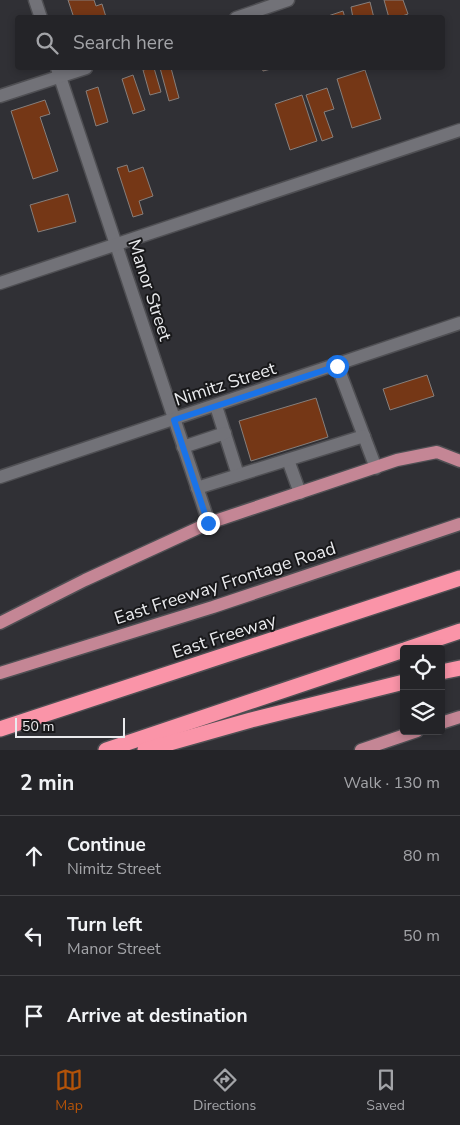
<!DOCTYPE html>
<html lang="en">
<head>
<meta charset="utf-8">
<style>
	body { margin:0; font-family:"Nunito Sans",sans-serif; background:#303034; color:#f1f3f6 }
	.controls { position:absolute; right:15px; bottom:15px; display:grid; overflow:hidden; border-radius:5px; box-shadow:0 2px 8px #0003 }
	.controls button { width:45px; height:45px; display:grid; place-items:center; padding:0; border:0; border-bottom:1px solid #414145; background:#242428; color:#f1f3f6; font:25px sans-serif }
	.scale { position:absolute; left:15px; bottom:12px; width:110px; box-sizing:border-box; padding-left:5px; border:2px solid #eaebee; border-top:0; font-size:14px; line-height:18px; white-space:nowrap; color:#eaebee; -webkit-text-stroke:4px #18181a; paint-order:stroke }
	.stop { position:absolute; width:15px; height:15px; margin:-11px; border:4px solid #1a73e8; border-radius:50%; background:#fff }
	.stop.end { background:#1a73e8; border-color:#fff; box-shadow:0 1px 5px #0008 }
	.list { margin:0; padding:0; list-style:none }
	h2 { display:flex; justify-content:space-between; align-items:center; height:65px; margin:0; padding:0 20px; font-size:21px }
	h2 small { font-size:16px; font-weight:400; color:#a3a4a8 }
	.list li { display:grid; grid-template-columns:32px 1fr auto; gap:15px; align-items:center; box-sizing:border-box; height:80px; padding:0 20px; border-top:1px solid #414145 }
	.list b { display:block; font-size:19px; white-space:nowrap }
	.list p { margin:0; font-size:16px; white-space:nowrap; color:#a3a4a8 }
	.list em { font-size:16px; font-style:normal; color:#a3a4a8 }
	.icon { flex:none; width:28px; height:28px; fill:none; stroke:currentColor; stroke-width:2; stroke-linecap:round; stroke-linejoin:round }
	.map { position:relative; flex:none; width:460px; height:750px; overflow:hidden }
	.search { position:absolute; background:#242428; box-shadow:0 2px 8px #0003; left:15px; right:15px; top:15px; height:55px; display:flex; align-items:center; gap:12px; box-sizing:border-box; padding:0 18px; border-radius:5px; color:#a3a4a8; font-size:19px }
	.sheet { height:305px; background:#242428 }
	nav { display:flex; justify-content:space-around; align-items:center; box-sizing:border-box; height:70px; border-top:1px solid #414145; background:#242428; font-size:14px; color:#a3a4a8 }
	nav a { display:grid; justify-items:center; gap:2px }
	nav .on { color:#b45309 }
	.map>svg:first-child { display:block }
	.building { fill:#753716; stroke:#867f7c }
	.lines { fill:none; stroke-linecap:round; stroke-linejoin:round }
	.minor-casing { stroke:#4f4f53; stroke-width:15 }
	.major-casing { stroke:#4f4f53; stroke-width:15 }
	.highway-casing { stroke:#4f4f53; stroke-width:18 }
	.minor { stroke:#727278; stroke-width:12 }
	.major { stroke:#c48695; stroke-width:12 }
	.highway { stroke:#fa94a8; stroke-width:15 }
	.route { stroke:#1a73e8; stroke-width:6 }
	.labels { text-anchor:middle; stroke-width:4; stroke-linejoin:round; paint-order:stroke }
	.street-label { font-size:18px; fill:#eaebee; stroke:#18181a }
</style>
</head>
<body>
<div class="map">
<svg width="460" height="750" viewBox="0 0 460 750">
	<rect width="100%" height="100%" fill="#303035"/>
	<g class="building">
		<path d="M68,0h26l2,6 6,-2 4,13 -32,1z"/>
		<path d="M384,0h19l5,14 -12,4h-7z"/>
		<path d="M370,2l4,16h-21l-2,-11z"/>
		<path d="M343,11l2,7h-23z"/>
		<path d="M154,68l7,24 -11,3 -7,-25z"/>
		<path d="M160,68h11l8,30 -10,3z"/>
		<path d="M262,68h13l-12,3z"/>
		<path d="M365,70l16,49 -29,9 -15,-49z"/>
		<path d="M133,75l12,35 -12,4 -11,-35z"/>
		<path d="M98,87l10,35 -12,4 -10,-35z"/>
		<path d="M327,88l7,21 -10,3 9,25 -11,4 -16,-46z"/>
		<path d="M302,95l15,46 -27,9 -15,-46z"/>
		<path d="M45,100l5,14 -10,3 18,54 -25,8 -22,-68z"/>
		<path d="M127,165l2,7 14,-5 10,29 -14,5 4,13 -10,3 -16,-49z"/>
		<path d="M68,194l8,28 -38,10 -8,-27z"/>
		<path d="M427,375l7,21 -44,14 -7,-21z"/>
		<path d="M316,398l12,39 -77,24 -12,-40z"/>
	</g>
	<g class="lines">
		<g class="minor-casing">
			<g id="minor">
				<path d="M35,0l6,18"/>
				<path d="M236,18l52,-18"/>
				<path d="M57,68l152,455"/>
				<path d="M0,96l86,-28"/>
				<path d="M0,283l460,-153"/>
				<path d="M337,365l39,103"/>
				<path d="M216,406l22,69"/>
				<path d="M183,447l42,-14"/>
				<path d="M288,460l12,33"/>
				<path d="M0,477l460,-154"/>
				<path d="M197,488l167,-52"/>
			</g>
		</g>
		<g class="major-casing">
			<g id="major">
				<path d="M0,623l85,-43 124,-57 188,-63 40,-8 23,9"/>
				<path d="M0,673l213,-66 247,-83"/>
				<path d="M441,723l19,-6"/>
				<path d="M361,750l56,-19"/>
			</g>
		</g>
		<g class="highway-casing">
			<g id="highway">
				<path d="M407,649l53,-18"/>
				<path d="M441,672l19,-4"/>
				<path d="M0,729l460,-151"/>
				<path d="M106,750l298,-100"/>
				<path d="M145,750l106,-30 153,-38"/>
			</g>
		</g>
		<use href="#minor" class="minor"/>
		<use href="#major" class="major"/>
		<use href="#highway" class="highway"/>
	</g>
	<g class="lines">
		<path class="route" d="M208,523l-34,-103 163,-54"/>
	</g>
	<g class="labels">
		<g class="street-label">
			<text transform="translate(150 290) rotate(72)" y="6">Manor Street</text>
			<text transform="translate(225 384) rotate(-18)" y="6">Nimitz Street</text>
			<text transform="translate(225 583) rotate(-18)" y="6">East Freeway Frontage Road</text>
			<text transform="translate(224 636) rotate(-18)" y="6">East Freeway</text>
		</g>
	</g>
</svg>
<div class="controls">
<button><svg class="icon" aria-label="locate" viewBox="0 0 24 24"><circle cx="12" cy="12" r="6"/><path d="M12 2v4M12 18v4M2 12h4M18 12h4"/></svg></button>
<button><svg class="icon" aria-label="layers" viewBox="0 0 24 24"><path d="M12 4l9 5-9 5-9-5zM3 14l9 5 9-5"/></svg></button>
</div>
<div class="scale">50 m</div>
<div class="stop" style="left:337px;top:366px"></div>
<div class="stop end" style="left:208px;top:523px"></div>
<div class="search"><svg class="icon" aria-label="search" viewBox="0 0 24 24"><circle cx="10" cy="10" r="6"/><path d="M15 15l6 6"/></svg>Search here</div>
</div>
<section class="sheet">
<h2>2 min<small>Walk · 130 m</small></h2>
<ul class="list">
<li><svg class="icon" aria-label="ahead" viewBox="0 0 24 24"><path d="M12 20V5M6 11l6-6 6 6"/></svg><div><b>Continue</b><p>Nimitz Street</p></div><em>80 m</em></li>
<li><svg class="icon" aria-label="left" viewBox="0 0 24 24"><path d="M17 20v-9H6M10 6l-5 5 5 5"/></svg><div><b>Turn left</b><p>Manor Street</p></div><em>50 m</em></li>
<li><svg class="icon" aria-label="arrive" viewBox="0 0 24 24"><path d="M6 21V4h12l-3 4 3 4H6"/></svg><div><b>Arrive at destination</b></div></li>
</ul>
</section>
<nav>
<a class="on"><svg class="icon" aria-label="map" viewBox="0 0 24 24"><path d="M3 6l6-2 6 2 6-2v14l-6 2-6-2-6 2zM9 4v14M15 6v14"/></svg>Map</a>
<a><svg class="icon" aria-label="directions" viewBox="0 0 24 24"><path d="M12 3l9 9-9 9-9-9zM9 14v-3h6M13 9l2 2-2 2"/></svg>Directions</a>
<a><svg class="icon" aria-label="saved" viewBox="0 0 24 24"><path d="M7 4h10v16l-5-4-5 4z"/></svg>Saved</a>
</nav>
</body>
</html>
